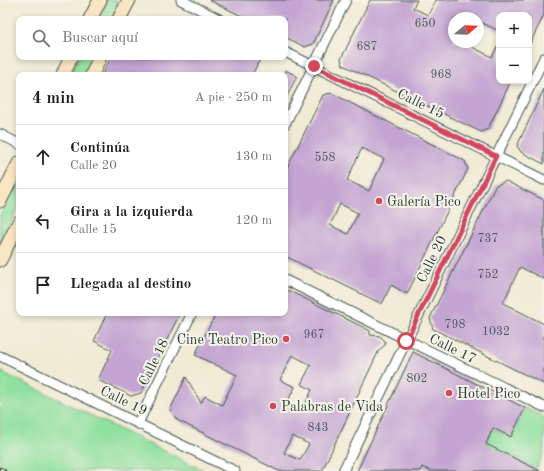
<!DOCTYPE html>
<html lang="es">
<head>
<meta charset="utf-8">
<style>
	body { margin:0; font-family:"Old Standard TT",serif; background:#f2f2f2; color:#222 }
	.controls { position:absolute; right:12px; top:12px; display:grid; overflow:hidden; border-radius:8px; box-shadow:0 2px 6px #0003 }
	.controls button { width:36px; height:36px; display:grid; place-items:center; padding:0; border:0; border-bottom:1px solid #e0e0e0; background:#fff; color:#222; font:20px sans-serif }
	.compass { position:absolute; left:448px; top:12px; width:36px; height:36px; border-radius:50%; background:#fff; box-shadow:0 2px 6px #0003; rotate:71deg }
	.stop { position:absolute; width:12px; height:12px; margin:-9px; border:3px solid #d1495b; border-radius:50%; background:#fff }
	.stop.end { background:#d1495b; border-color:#fff; box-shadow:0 1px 4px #0008 }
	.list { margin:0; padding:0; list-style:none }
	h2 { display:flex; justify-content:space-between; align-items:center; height:52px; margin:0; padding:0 16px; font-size:17px }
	h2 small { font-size:13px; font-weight:400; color:#767676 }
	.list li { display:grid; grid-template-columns:26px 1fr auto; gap:12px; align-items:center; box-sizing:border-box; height:64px; padding:0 16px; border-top:1px solid #e0e0e0 }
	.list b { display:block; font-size:15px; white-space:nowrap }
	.list p { margin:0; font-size:13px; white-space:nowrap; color:#767676 }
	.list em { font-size:13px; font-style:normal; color:#767676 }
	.icon { flex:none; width:22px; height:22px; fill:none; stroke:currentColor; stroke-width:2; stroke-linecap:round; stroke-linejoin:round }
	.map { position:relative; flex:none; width:544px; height:471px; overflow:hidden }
	.search { position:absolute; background:#fff; box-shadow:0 2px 6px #0003; left:16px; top:16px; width:272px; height:44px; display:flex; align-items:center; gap:10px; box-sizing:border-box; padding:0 14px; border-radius:8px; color:#767676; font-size:15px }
	.panel { position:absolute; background:#fff; box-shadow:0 2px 6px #0003; left:16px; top:72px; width:272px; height:244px; border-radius:8px }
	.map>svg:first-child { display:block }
	.green { fill:#90e09f; stroke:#588e6a }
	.building { fill:#c3a4d2; fill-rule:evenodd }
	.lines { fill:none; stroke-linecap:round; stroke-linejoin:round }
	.street-casing { stroke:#3e574c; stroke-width:11 }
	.secondary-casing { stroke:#3e574c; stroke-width:15 }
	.street { stroke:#fff; stroke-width:9 }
	.secondary { stroke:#fbe6c3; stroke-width:13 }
	.rail-casing { stroke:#1f3d34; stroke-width:4.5 }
	.rail { stroke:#f7f3e8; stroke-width:3; stroke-dasharray:9; stroke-linecap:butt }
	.route { stroke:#d1495b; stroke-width:5 }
	.poi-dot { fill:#d1495b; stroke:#f7f3e8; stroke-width:1.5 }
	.labels { text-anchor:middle; stroke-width:4; stroke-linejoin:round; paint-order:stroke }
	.number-label { font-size:12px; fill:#48575c }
	.street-label { font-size:14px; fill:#1f3d34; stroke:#f7f3e8 }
	.poi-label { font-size:14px; fill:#1f3d34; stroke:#f7f3e8; text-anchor:start }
</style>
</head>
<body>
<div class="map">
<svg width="544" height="471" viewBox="0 0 544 471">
	<rect width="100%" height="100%" fill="#f7f3e8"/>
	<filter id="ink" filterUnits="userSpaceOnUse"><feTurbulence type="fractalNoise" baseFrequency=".025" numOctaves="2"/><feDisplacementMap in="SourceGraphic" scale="8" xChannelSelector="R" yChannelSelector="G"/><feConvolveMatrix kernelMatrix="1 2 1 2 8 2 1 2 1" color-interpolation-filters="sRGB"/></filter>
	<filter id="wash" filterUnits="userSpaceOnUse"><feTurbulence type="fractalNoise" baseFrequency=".012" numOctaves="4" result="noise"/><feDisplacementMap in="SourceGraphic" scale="16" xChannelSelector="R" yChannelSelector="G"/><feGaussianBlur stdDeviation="0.9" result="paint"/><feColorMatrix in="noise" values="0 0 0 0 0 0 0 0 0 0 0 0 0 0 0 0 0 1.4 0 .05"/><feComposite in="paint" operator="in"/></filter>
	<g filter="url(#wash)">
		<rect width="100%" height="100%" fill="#f1ead4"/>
		<g class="green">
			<path d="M107,0l11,1v5l-6,13h-14z"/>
			<path d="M79,57h14l-9,18h-14z"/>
			<path d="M19,176v29l-19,39v-29z"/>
			<path d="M0,371l205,100h-205z"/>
			<path d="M525,408l19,9v36l-8,16 -50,-25 7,-15 18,8z"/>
		</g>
		<g id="blocks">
			<g class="building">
				<path d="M209,0h125l-21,44 -8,3 -20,-10v-18h-37z"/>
				<path d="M370,0h47l-4,8 15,7 8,-15h108v15l-15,30v-30h-30v16l-21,-10v-3h-24v24h16l-2,3 24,12 7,-13v37h12l-23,48 -7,3 -138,-67 -2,-6z"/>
				<path d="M111,57h150l-9,18h-150z"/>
				<path d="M285,70l12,6 -12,24z"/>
				<path d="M544,89v75l-23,-12 -4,-6z"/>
				<path d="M331,93l134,68 3,8 -61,125 -16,-9 -9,19 -97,-48v-84l38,-77zM362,148l22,11 -15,32 -22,-11zM340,204l18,9 -10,21 -18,-9z"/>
				<path d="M506,181l38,19v79l-24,-12 -17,36 41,21v60l-111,-55 -3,-11 66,-133z"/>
				<path d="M285,289l80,39 5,3v4l10,1 5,5v4l-6,5 -57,121h-43l-102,-51 -7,-10 16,-33 15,26 4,-7 17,9 15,-30 -42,-20 21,-42h69zM292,355l19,10 -10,19 11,6 -11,22 -15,-8 9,-17 -15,-7zM292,436l17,8 -9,16 -16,-7z"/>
				<path d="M107,313h73l-39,80 -10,3 -33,-16 14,-30 -18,-9z"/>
				<path d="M413,352l112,56 -14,29 -18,-9 -7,16 54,27h-109l-9,-4 -2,4h-63z"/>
			</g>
		</g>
	</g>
	<g filter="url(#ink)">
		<use href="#blocks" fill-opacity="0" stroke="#3e574c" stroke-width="1"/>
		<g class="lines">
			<g class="street-casing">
				<g id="street">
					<path d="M181,0l38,19"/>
					<path d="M285,52l259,128"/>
					<path d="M285,124l61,-124"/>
					<path d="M0,134l19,10"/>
					<path d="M285,280l259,127"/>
					<path d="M0,356l235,115"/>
					<path d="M138,423l54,-110"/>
					<path d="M343,471l201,-413"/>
				</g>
			</g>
			<g class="secondary-casing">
				<g id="secondary">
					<path d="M90,19l10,-19"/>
					<path d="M119,19l10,-19"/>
					<path d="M63,75l8,-18"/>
					<path d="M92,75l8,-18"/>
					<path d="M0,201l19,-38"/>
					<path d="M0,260l19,-38"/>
				</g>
			</g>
			<use href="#street" class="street"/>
			<use href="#secondary" class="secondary"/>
			<g class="rail-casing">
				<path id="rail" d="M0,469l4,2"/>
			</g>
			<use href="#rail" class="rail"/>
		</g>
	</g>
	<g class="lines" filter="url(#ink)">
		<path class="route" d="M314,66l182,90 -90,185"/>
	</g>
	<g class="poi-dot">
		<circle cx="379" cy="201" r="4"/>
		<circle cx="286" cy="339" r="4"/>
		<circle cx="449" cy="393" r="4"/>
		<circle cx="273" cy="406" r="4"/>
	</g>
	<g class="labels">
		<g class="number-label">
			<text x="425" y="27">650</text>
			<text x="367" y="50">687</text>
			<text x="441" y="78">968</text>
			<text x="325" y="161">558</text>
			<text x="488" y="242">737</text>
			<text x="488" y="278">752</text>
			<text x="455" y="328">798</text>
			<text x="496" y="335">1032</text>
			<text x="314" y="338">967</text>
			<text x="417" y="382">802</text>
			<text x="318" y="431">843</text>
		</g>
		<g class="street-label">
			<text transform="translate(421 103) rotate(26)" y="5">Calle 15</text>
			<text transform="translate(431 259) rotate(-64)" y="5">Calle 20</text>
			<text transform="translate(453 348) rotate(26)" y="5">Calle 17</text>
			<text transform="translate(153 362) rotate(-64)" y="5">Calle 18</text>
			<text transform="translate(124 400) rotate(26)" y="5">Calle 19</text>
		</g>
		<g class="poi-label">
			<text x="387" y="206">Galería Pico</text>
			<text x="278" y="344" text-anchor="end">Cine Teatro Pico</text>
			<text x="457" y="398">Hotel Pico</text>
			<text x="281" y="411">Palabras de Vida</text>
		</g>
	</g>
</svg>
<div class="controls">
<button>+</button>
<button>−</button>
</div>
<svg class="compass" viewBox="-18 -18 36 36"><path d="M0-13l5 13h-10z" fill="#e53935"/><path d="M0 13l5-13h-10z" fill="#767676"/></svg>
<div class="stop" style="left:406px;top:341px"></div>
<div class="stop end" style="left:314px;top:66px"></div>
<div class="search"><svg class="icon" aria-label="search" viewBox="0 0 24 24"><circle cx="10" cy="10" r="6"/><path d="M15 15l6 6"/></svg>Buscar aquí</div>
<section class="panel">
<h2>4 min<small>A pie · 250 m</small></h2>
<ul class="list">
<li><svg class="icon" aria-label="ahead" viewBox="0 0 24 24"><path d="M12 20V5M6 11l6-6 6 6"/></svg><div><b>Continúa</b><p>Calle 20</p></div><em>130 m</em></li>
<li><svg class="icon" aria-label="left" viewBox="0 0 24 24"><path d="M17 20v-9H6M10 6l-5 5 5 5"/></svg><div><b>Gira a la izquierda</b><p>Calle 15</p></div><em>120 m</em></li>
<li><svg class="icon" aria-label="arrive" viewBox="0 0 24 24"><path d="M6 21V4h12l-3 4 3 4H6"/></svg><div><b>Llegada al destino</b></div></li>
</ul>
</section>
</div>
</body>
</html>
